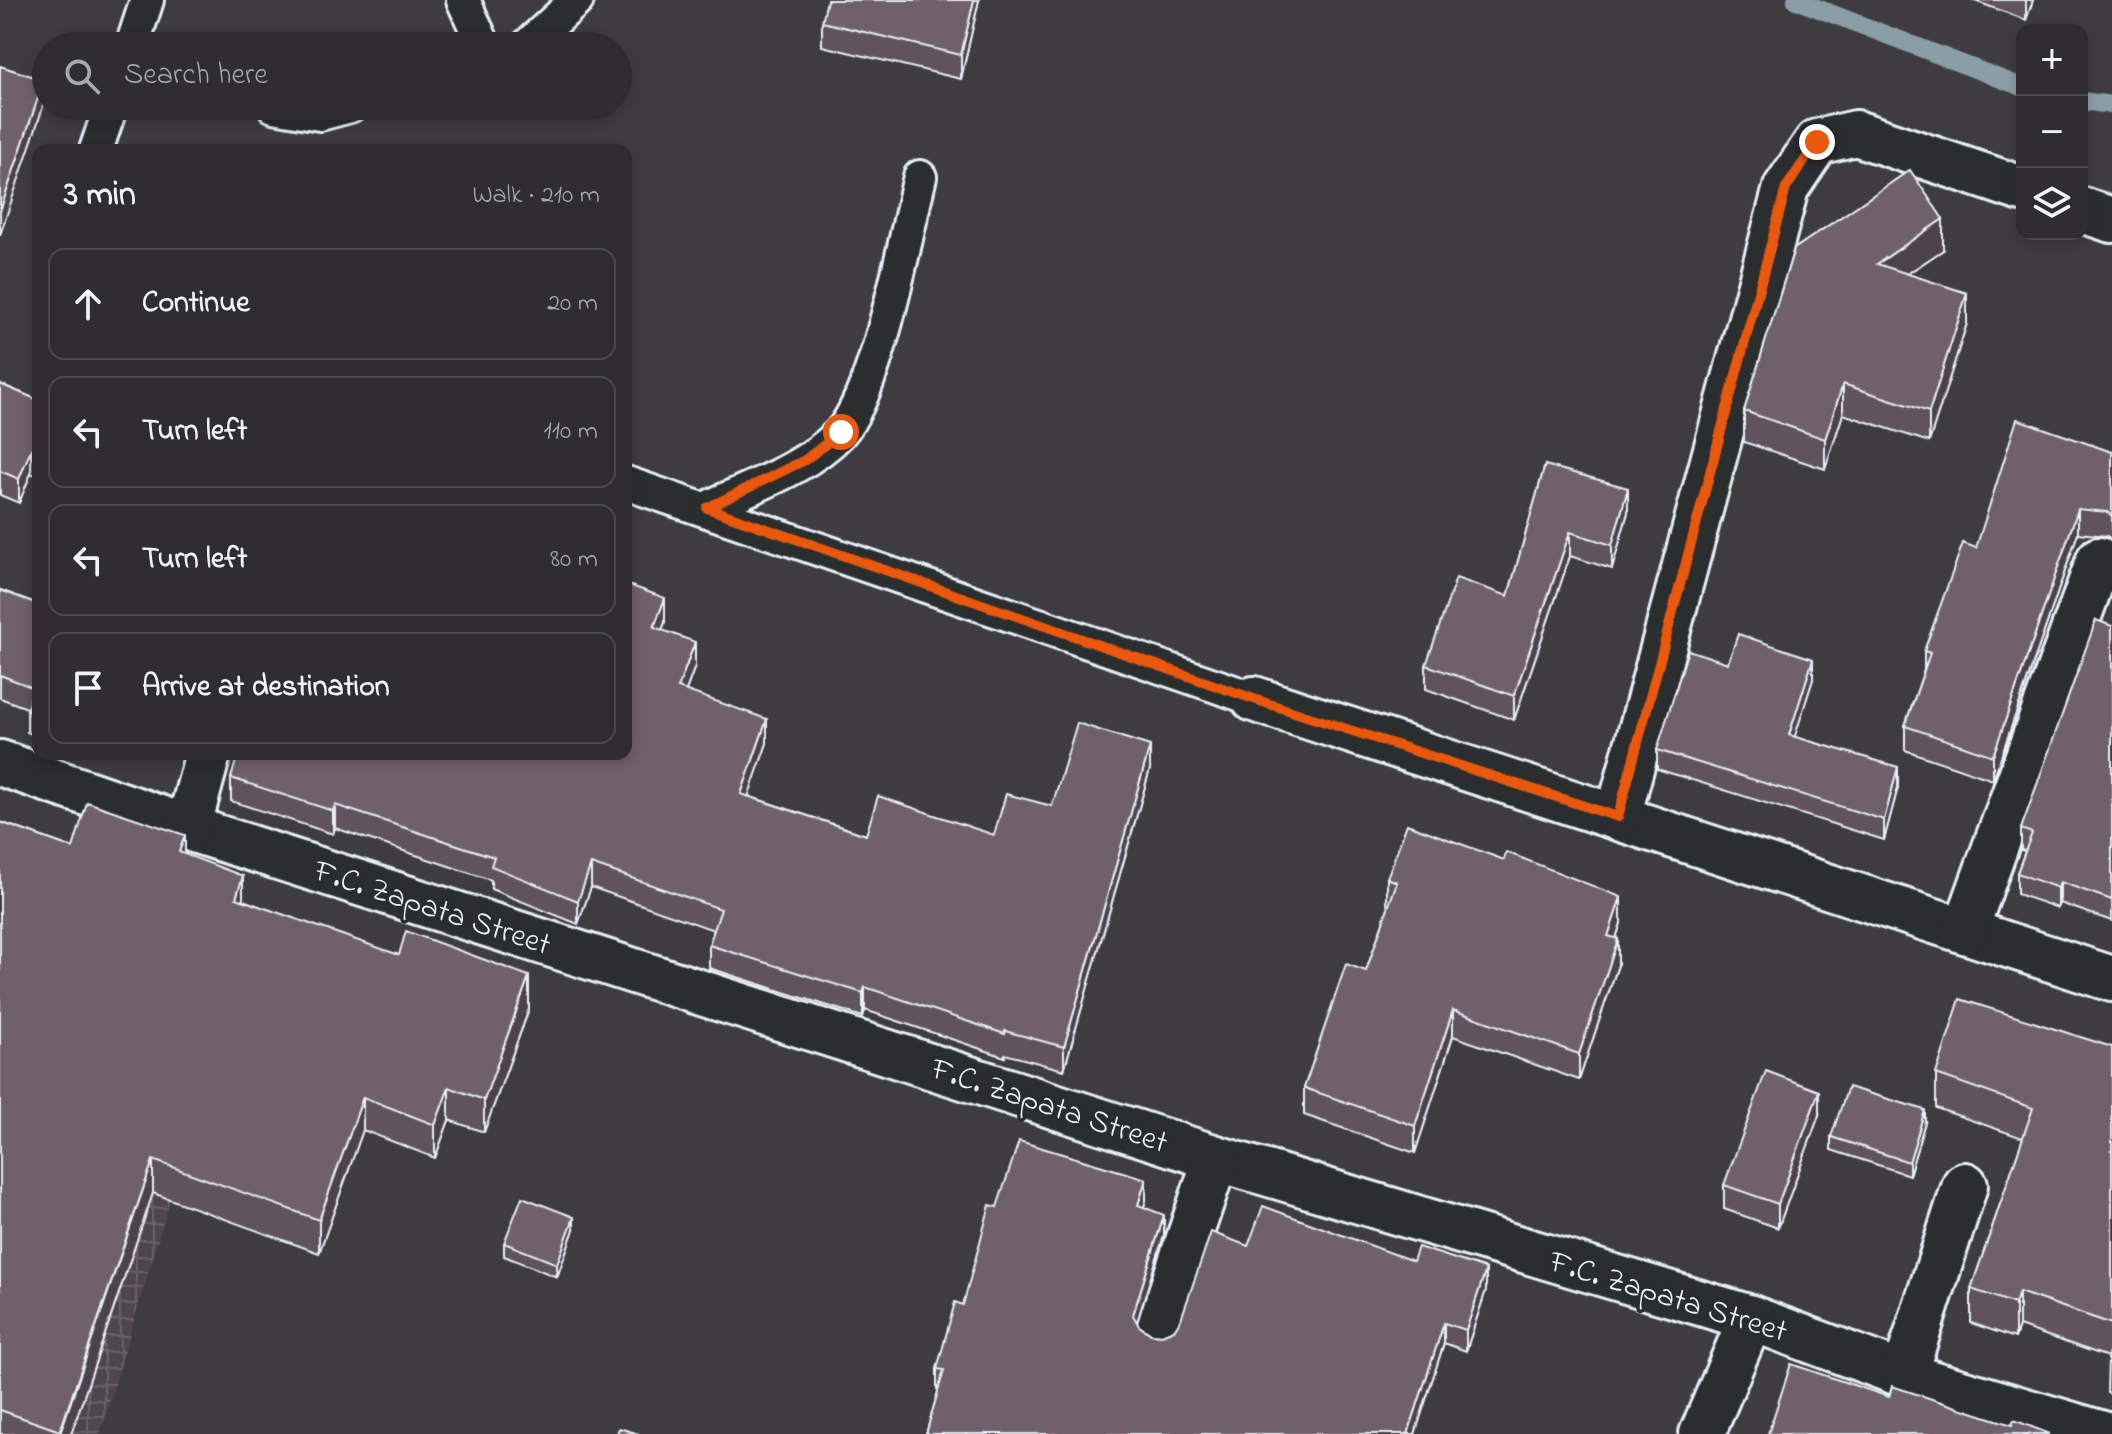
<!DOCTYPE html>
<html lang="en">
<head>
<meta charset="utf-8">
<style>
	body { margin:0; font-family:"Indie Flower",sans-serif; background:#373538; color:#f1f3f6 }
	.controls { position:absolute; right:24px; top:24px; display:grid; overflow:hidden; border-radius:16px; box-shadow:0 4px 12px #0003 }
	.controls button { width:72px; height:72px; display:grid; place-items:center; padding:0; border:0; border-bottom:2px solid #4a494c; background:#2f2d30; color:#f1f3f6; font:40px sans-serif }
	.stop { position:absolute; width:24px; height:24px; margin:-18px; border:6px solid #ea580c; border-radius:50%; background:#fff }
	.stop.end { background:#ea580c; border-color:#fff; box-shadow:0 2px 8px #0008 }
	.list { margin:0; padding:0; list-style:none }
	h2 { display:flex; justify-content:space-between; align-items:center; height:104px; margin:0; padding:0 32px; font-size:34px }
	h2 small { font-size:26px; font-weight:400; color:#a7a8ab }
	.list li { display:grid; grid-template-columns:52px 1fr auto; gap:24px; align-items:center; box-sizing:border-box; height:112px; margin:0 16px 16px; padding:0 16px; border:2px solid #4a494c; border-radius:16px }
	.list b { display:block; font-size:30px; white-space:nowrap }
	.list em { font-size:26px; font-style:normal; color:#a7a8ab }
	.icon { flex:none; width:44px; height:44px; fill:none; stroke:currentColor; stroke-width:2; stroke-linecap:round; stroke-linejoin:round }
	.map { position:relative; flex:none; width:2112px; height:1434px; overflow:hidden }
	.search { position:absolute; background:#2f2d30; box-shadow:0 4px 12px #0003; left:32px; top:32px; width:600px; height:88px; display:flex; align-items:center; gap:20px; box-sizing:border-box; padding:0 28px; border-radius:44px; color:#a7a8ab; font-size:30px }
	.panel { position:absolute; background:#2f2d30; box-shadow:0 4px 12px #0003; left:32px; top:144px; width:600px; height:616px; border-radius:16px }
	.map>svg:first-child { display:block }
	.industrial { fill:url(#industrial-grid) }
	.lines { fill:none; stroke-linecap:round; stroke-linejoin:round }
	.stream { stroke:#8a9ea7; stroke-width:18 }
	.service-casing { stroke:#e8f1f8; stroke-width:38 }
	.minor-casing { stroke:#e8f1f8; stroke-width:50 }
	.service { stroke:#2a2d2e; stroke-width:32 }
	.minor { stroke:#2a2d2e; stroke-width:44 }
	.wall { fill:#60535b; stroke:#e8f1f8; stroke-width:2 }
	.shaded-wall { fill:#4e434a; stroke:#e8f1f8; stroke-width:2 }
	.building { fill:#70606a; stroke:#e8f1f8; stroke-width:2 }
	.route { stroke:#ea580c; stroke-width:10 }
	.labels { text-anchor:middle; stroke-width:7; stroke-linejoin:round; paint-order:stroke }
	.street-label { font-size:32px; fill:#e8f1f8; stroke:#2a2d2e }
</style>
</head>
<body>
<div class="map">
<svg width="2112" height="1434" viewBox="0 0 2112 1434">
	<defs>
		<pattern id="industrial-grid" width="8" height="8" patternUnits="userSpaceOnUse" patternTransform="scale(2)"><rect width="8" height="8" fill="#4e474d"/><path d="M0 4h8M4 0v8" fill="none" stroke="#686267"/></pattern>
	</defs>
	<rect width="100%" height="100%" fill="#3f3c40"/>
	<filter id="ink" filterUnits="userSpaceOnUse"><feTurbulence type="fractalNoise" baseFrequency=".0125" numOctaves="2"/><feDisplacementMap in="SourceGraphic" scale="16" xChannelSelector="R" yChannelSelector="G"/><feConvolveMatrix kernelMatrix="1 2 1 2 8 2 1 2 1" color-interpolation-filters="sRGB"/></filter>
	<g filter="url(#ink)">
		<path class="industrial" d="M0,1133l172,60 -72,241h-100z"/>
		<g class="lines">
			<g class="stream">
				<path d="M1796,0l226,87"/>
				<path d="M2082,101l30,4"/>
			</g>
			<g class="service-casing">
				<g id="service">
					<path d="M463,0l21,46"/>
					<path d="M132,46l15,-46"/>
					<path d="M527,46l50,-46"/>
					<path d="M274,106l46,8 30,-8"/>
					<path d="M96,150l15,-44"/>
					<path d="M626,483l628,216"/>
					<path d="M707,508c43,-21 99,-39 133,-75 38,-41 65,-196 80,-256"/>
				</g>
			</g>
			<g class="minor-casing">
				<g id="minor">
					<path d="M2082,210l30,10"/>
					<path d="M1254,699l858,280"/>
					<path d="M0,763l188,65 1028,330 535,160 153,57 199,59"/>
					<path d="M1618,817l168,-629 31,-46 39,-9 166,56"/>
					<path d="M188,828l20,-74"/>
					<path d="M1965,931l134,-371"/>
					<path d="M1158,1331l58,-173"/>
					<path d="M1904,1375l61,-190"/>
					<path d="M1702,1434l49,-116"/>
				</g>
			</g>
			<use href="#service" class="service"/>
			<use href="#minor" class="minor"/>
		</g>
		<g class="wall">
			<path d="M979,0l-18,79 -139,-33v-24z"/>
			<path d="M1972,0h61l-7,20z"/>
			<path d="M1794,249l149,1 -36,24 60,49 -38,119 -86,-28 -18,55 -81,-27v-31z"/>
			<path d="M0,384l38,16v76l-7,-3 -12,30 -19,-8z"/>
			<path d="M2112,452v88l-5,-4 -29,-3 -85,247 -88,-30v-24l19,-56v-19l52,-103z"/>
			<path d="M1545,465l83,47 -16,57 -42,-13 -56,164 -88,-31v-24l82,-69z"/>
			<path d="M626,584l39,38 -3,8 33,36 -9,25 81,52 -19,53 118,39h128l58,-29 98,-37 -86,301 -59,-16v3l-140,-47 -2,7 -154,-49v-23l5,-15 -123,-43 -13,37 -87,-35v-9l-156,-52 -2,6 -102,-33v-23l395,-24z"/>
			<path d="M0,590l38,14v132l-11,-4v-24l-27,-10z"/>
			<path d="M2112,626v295l-52,-18 -2,5 -41,-14v-21l8,-22 -4,-1v-21z"/>
			<path d="M1728,663l85,16 -19,58 104,50 -14,53 -227,-71v-19z"/>
			<path d="M0,822l73,26 112,7 58,45 286,109 -45,123 -35,-12 -14,38 -72,-28 -44,123 -166,-60 -82,241h-71z"/>
			<path d="M1387,878l234,45 -5,15 2,27 -39,115 -126,-44 -38,117 -111,-38v-27l62,-117 23,-66 -2,-1z"/>
			<path d="M2112,1047v347l-5,-1 1,-36 -89,-31 -4,12 -44,-15v-34l52,-151 -87,-30v-34z"/>
			<path d="M1819,1115l-41,113 -54,-19v-24z"/>
			<path d="M1925,1122l-16,53 -78,-25v-13z"/>
			<path d="M1146,1200l-2,7 20,28 -27,88 2,3 12,8 11,1 12,-5 74,-84 238,44 -20,61 -22,-8 -29,91h-489l13,-45h-2v-20l26,-64 34,-98z"/>
			<path d="M574,1229l-17,48 -53,-21v-13z"/>
		</g>
		<g class="shaded-wall">
			<path d="M974,0h5l-18,79v-24z"/>
			<path d="M2026,0h7l-7,20z"/>
			<path d="M44,80v24l-44,131v-24z"/>
			<path d="M1943,219v31l-66,44v-30z"/>
			<path d="M1967,293v30l-38,119v-30z"/>
			<path d="M1843,384v30l-18,55v-30z"/>
			<path d="M31,449v24l-12,30v-24z"/>
			<path d="M1628,488v24l-16,57v-24z"/>
			<path d="M2078,509v24l-85,247v-24z"/>
			<path d="M1570,532v24l-56,164v-24z"/>
			<path d="M665,598v24l-11,29v-24z"/>
			<path d="M695,642v24l-17,46v-24z"/>
			<path d="M1813,659v20l-24,76v-20z"/>
			<path d="M767,719v24l-26,74v-23z"/>
			<path d="M1150,746v23l-86,301v-23z"/>
			<path d="M1898,767v20l-14,53v-20z"/>
			<path d="M335,805v23l-2,6v-23z"/>
			<path d="M185,835v33l-6,-16z"/>
			<path d="M591,864v23l-13,37v-23z"/>
			<path d="M243,876v33l-7,-11z"/>
			<path d="M2060,882v21l-2,5v-20z"/>
			<path d="M1621,897v26l-13,39v-26z"/>
			<path d="M1618,939v26l-39,115v-26z"/>
			<path d="M529,976v33l-45,123v-32z"/>
			<path d="M865,987v23l-2,7v-24z"/>
			<path d="M1453,1010v26l-38,117v-27z"/>
			<path d="M449,1087v33l-14,38v-33z"/>
			<path d="M1819,1091v24l-41,113v-24z"/>
			<path d="M363,1097v33l-44,123v-33z"/>
			<path d="M1925,1110v12l-16,53v-13z"/>
			<path d="M153,1160v33l-82,241h-11z"/>
			<path d="M1146,1179v21l-8,26v-21z"/>
			<path d="M1164,1215v20l-31,100v-20z"/>
			<path d="M574,1217v12l-17,48v-13z"/>
			<path d="M1486,1269v21l-20,61v-21z"/>
			<path d="M2019,1292v34l-4,12v-34z"/>
			<path d="M1444,1323v20l-29,91h-7z"/>
		</g>
		<g class="building">
			<path d="M827,0h147l-13,55 -139,-33z"/>
			<path d="M0,66l44,14 -44,131z"/>
			<path d="M1910,170l33,49 -66,45 90,29 -38,119 -86,-28 -18,55 -81,-28 50,-162z"/>
			<path d="M0,384l38,16v52l-7,-3 -12,30 -19,-8z"/>
			<path d="M2017,419l95,33v64l-5,-4 -29,-3 -85,247 -88,-30 25,-73 -6,-2 39,-108 13,5z"/>
			<path d="M1545,465l83,23 -16,57 -42,-13 -56,164 -88,-31 30,-87 52,18z"/>
			<path d="M626,584l39,14 -11,29 41,15 -17,46 89,31 -26,75 125,41 12,-39 116,39 12,-41 46,12 25,-83 73,23 -86,301 -59,-16v3l-140,-47 -2,6 -154,-48 12,-36 -130,-45 -13,37 -87,-35 3,-9 -159,-52 -2,6 -102,-33 7,-24h388z"/>
			<path d="M0,590l38,14v109l-11,-4 7,-21 -34,-13z"/>
			<path d="M2096,620l16,6v274l-52,-18 -2,6 -41,-15 15,-40 -11,-4z"/>
			<path d="M1738,634l75,25 -24,76 109,32 -14,53 -227,-70 31,-100 40,13z"/>
			<path d="M87,802l98,33 -6,17 64,24 -7,22 163,57 7,-24 123,45 -45,124 -35,-13 -14,38 -72,-28 -44,123 -166,-60 -93,271 -60,-21v-588l73,26z"/>
			<path d="M1407,824l97,36 2,-8 115,45 -13,39 10,3 -39,115 -126,-44 -38,116 -111,-38 42,-124 20,7 31,-89 -10,-4z"/>
			<path d="M1960,999l152,48v277l-93,-32 -4,12 -44,-15 62,-181 -97,-34z"/>
			<path d="M1766,1071l53,20 -41,113 -54,-19z"/>
			<path d="M1848,1087l77,23 -16,52 -78,-25z"/>
			<path d="M1019,1141l127,38 -8,26 26,10 -31,100 6,11 12,8 11,1 12,-5 7,-11 30,-87 37,14 15,-40 150,55 5,-14 68,22 -20,61 -22,-7 -36,111h-482l18,-64 -7,-1 18,-67 8,3 27,-100 7,2z"/>
			<path d="M522,1197l52,20 -17,47 -53,-21z"/>
			<path d="M2112,1343v17l-5,-1z"/>
			<path d="M1791,1364l98,33 3,-11 120,39 2,-5 36,14h-282z"/>
			<path d="M619,1428l20,6h-22z"/>
		</g>
	</g>
	<g class="lines" filter="url(#ink)">
		<path class="route" d="M841,432l-36,28 -98,48 547,191 364,118 168,-629 31,-46"/>
	</g>
	<g class="labels">
		<g class="street-label">
			<text transform="translate(433 906) rotate(18)" y="11">F.C. Zapata Street</text>
			<text transform="translate(1050 1104) rotate(18)" y="11">F.C. Zapata Street</text>
			<text transform="translate(1669 1295) rotate(17)" y="11">F.C. Zapata Street</text>
		</g>
	</g>
</svg>
<div class="controls">
<button>+</button>
<button>−</button>
<button><svg class="icon" aria-label="layers" viewBox="0 0 24 24"><path d="M12 4l9 5-9 5-9-5zM3 14l9 5 9-5"/></svg></button>
</div>
<div class="stop" style="left:841px;top:432px"></div>
<div class="stop end" style="left:1817px;top:142px"></div>
<div class="search"><svg class="icon" aria-label="search" viewBox="0 0 24 24"><circle cx="10" cy="10" r="6"/><path d="M15 15l6 6"/></svg>Search here</div>
<section class="panel">
<h2>3 min<small>Walk · 210 m</small></h2>
<ul class="list">
<li><svg class="icon" aria-label="ahead" viewBox="0 0 24 24"><path d="M12 20V5M6 11l6-6 6 6"/></svg><div><b>Continue</b></div><em>20 m</em></li>
<li><svg class="icon" aria-label="left" viewBox="0 0 24 24"><path d="M17 20v-9H6M10 6l-5 5 5 5"/></svg><div><b>Turn left</b></div><em>110 m</em></li>
<li><svg class="icon" aria-label="left" viewBox="0 0 24 24"><path d="M17 20v-9H6M10 6l-5 5 5 5"/></svg><div><b>Turn left</b></div><em>80 m</em></li>
<li><svg class="icon" aria-label="arrive" viewBox="0 0 24 24"><path d="M6 21V4h12l-3 4 3 4H6"/></svg><div><b>Arrive at destination</b></div></li>
</ul>
</section>
</div>
</body>
</html>
